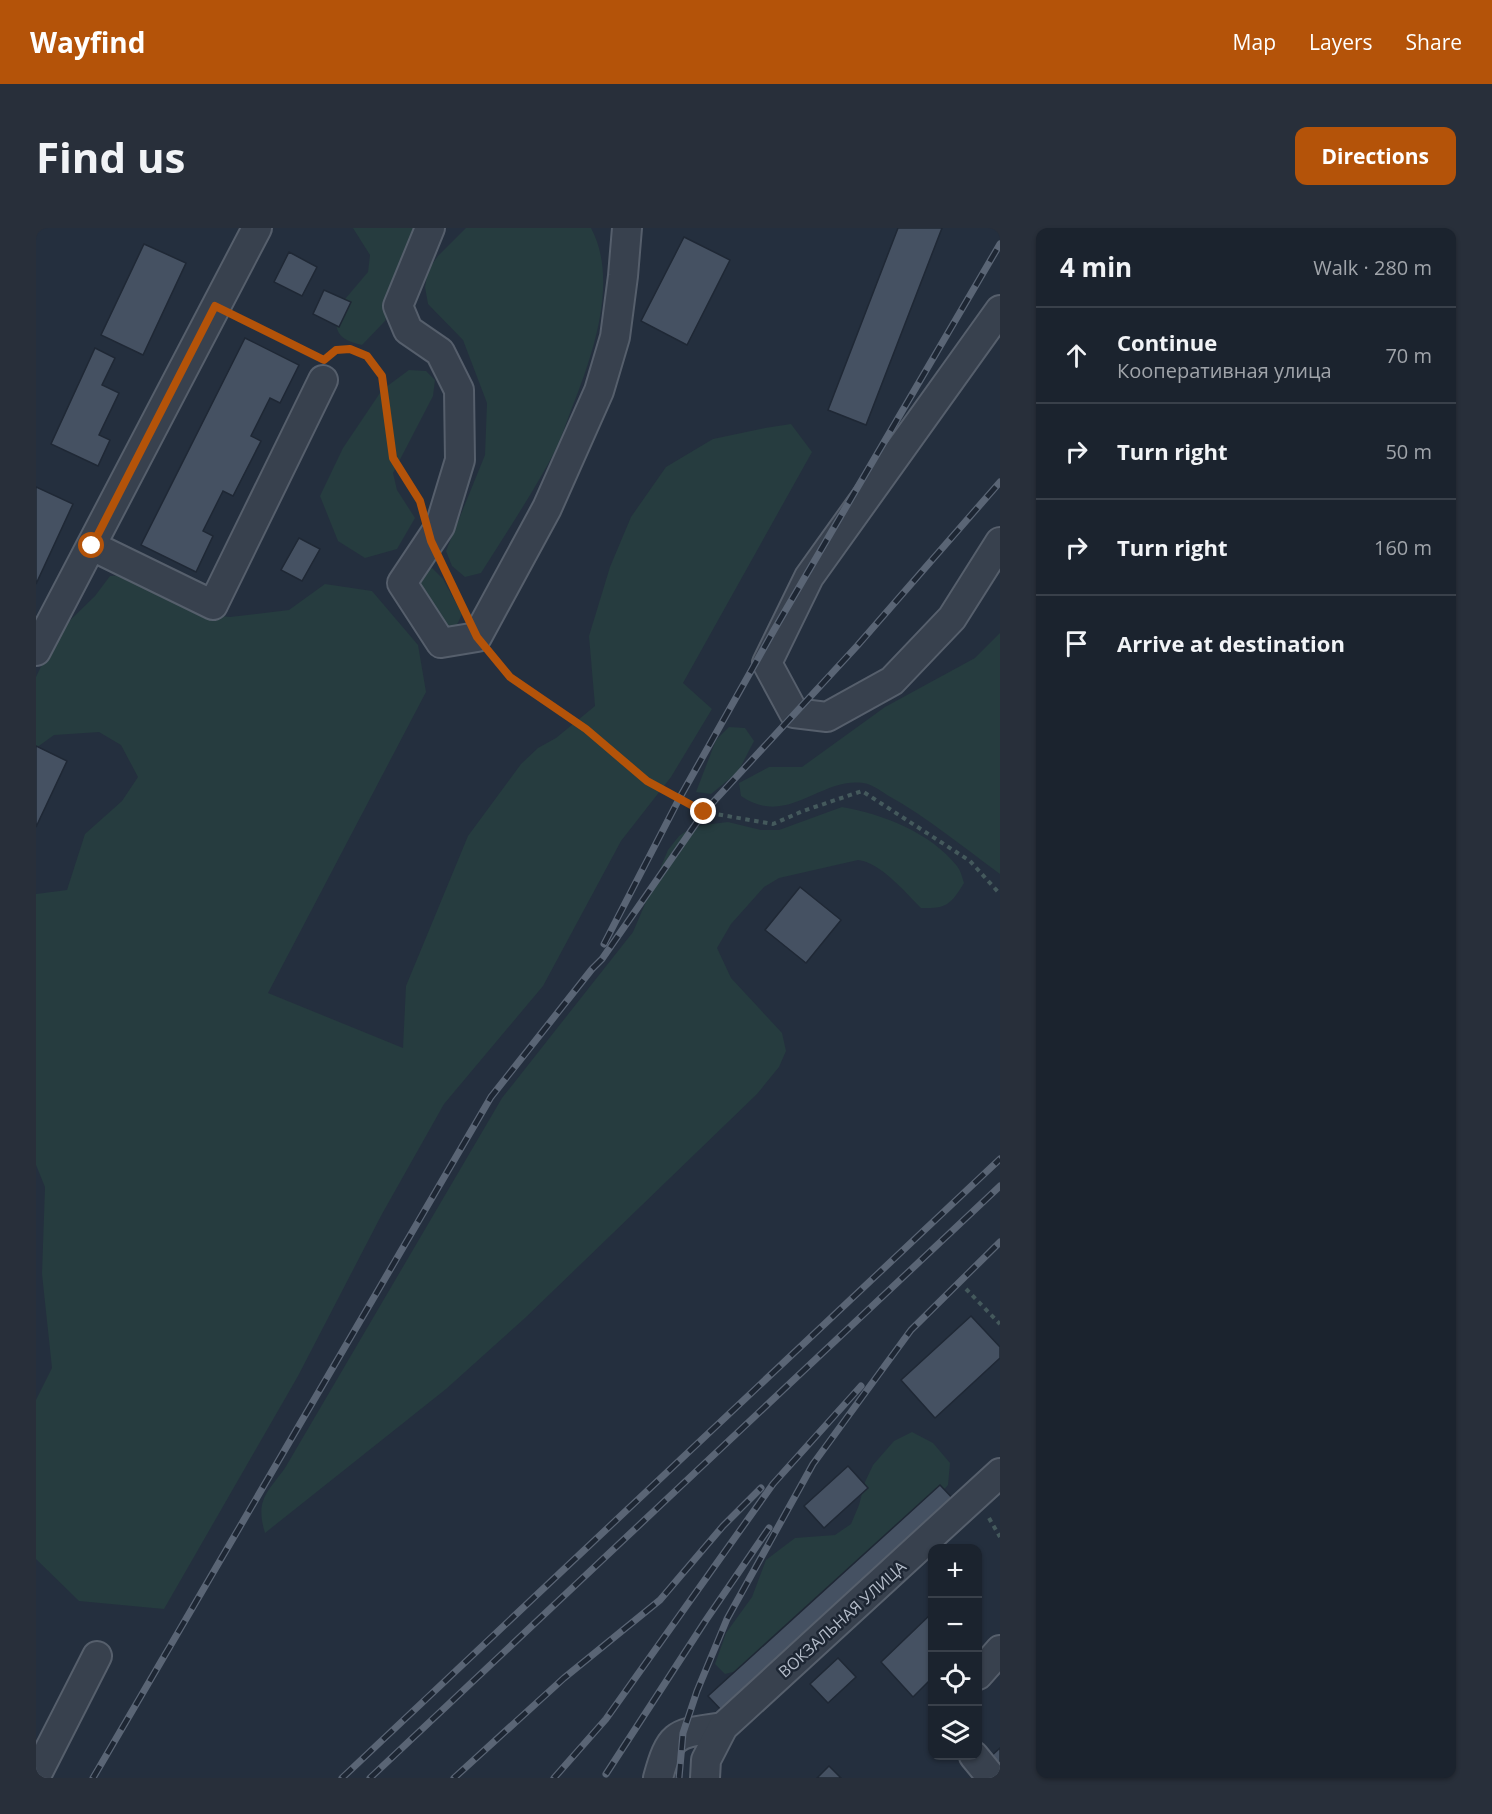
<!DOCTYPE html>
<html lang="en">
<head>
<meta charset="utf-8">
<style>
	body { margin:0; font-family:"Open Sans",sans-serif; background:#282f3a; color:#f1f3f6 }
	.controls { position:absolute; right:18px; bottom:18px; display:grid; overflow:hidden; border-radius:12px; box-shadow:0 2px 4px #0004 }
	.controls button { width:54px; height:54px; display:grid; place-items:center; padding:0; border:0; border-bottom:2px solid #39404a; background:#1b232e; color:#f1f3f6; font:30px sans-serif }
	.stop { position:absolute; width:18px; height:18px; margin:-14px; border:4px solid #b45309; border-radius:50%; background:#fff }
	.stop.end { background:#b45309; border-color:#fff; box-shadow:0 2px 6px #0008 }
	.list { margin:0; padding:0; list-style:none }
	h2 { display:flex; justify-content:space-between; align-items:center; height:78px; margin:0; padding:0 24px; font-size:26px }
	h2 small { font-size:20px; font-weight:400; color:#a0a4aa }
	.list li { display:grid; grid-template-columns:39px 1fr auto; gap:18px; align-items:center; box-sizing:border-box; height:96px; padding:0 24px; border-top:2px solid #39404a }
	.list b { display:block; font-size:22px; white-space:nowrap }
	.list p { margin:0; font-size:20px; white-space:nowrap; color:#a0a4aa }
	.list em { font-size:20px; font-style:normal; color:#a0a4aa }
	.icon { flex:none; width:33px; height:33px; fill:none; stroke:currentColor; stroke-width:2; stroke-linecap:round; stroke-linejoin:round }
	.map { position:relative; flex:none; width:964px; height:1550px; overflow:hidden; border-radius:12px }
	header { display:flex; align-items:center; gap:36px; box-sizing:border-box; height:84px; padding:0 30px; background:#b45309; color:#fff }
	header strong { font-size:28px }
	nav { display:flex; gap:33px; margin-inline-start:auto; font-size:21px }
	.intro { display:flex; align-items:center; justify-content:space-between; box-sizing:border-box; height:144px; padding:0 36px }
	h1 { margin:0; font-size:42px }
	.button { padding:15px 27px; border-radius:12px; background:#b45309; color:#fff; font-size:21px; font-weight:700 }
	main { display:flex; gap:36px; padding:0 36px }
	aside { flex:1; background:#1b232e; border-radius:12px; box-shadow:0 2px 4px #0004 }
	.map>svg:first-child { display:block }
	.green { fill:#263c3f }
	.building { fill:#455162; stroke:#1f2835; stroke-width:1.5 }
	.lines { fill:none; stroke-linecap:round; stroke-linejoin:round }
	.minor-casing { stroke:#565f6c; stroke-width:32 }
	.path { stroke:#44595c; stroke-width:4; stroke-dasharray:4.5 4.5; stroke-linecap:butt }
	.minor { stroke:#38414e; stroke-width:28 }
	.rail-casing { stroke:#5a6575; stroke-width:7 }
	.rail { stroke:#1d2633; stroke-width:4.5; stroke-dasharray:14; stroke-linecap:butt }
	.route { stroke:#b45309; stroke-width:8 }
	.labels { text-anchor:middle; stroke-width:5; stroke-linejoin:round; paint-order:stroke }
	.street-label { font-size:16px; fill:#b4bcc9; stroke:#1d2633 }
</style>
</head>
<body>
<header>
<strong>Wayfind</strong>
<nav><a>Map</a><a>Layers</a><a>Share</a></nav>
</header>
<div class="intro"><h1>Find us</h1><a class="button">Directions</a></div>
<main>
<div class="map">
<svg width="964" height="1550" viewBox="0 0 964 1550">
	<rect width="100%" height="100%" fill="#242f3e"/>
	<g class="green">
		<path d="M317,0h66l-34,93 -23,24c-22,-5 -27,-11 -27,-34l33,-39 2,-17z"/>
		<path d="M430,0h125c29,54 0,132 -21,185 -5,13 -9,26 -15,38 -22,42 -49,82 -74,122l-16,4 -13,-11 -6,-15 39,-96 2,-52 -24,-63 -35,-36 -3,-17 3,-17 10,-14z"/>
		<path d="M373,142l17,1 9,9 -2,16 -40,77 4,17 18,28 -18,31 -32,9 -27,-17 -18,-45 23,-48 39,-58z"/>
		<path d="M755,196l21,28 -129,231 29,26 -41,68 -50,64 -78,145 -99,118 -62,110 -84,162 -134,233 -85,-8 -43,-42v-159l16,-32 -10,-94 3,-87 -9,-22v-271l31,-4 18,-56 37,-33 16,-24 -17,-32 -22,-13 -45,3 -18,13v-71l21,-44 38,-37 15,-20 25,-1 60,38 35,4 59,-7 36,-26 47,7 46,54 8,47 -158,301 135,55 3,-62 62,-150 53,-72 17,-16 18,-10 39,-32 -6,-70 21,-69 21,-50 35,-50 47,-28 52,-11z"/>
		<path d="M396,340l11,11 19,35 -7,15 -23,-10 -17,-30 1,-16z"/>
		<path d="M964,405v241c-37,-27 -73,-57 -113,-79 -7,-5 -16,-11 -24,-12 -43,-6 -76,45 -122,13l-2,-13 30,-16h33l83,-60 90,-49z"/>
		<path d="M693,499l16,1 9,13 -16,31 -27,22 -15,-2 20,-52z"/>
		<path d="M806,579c41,7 89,26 115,59 4,5 5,11 7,17 -13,21 -17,26 -43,25 -15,-15 -41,-46 -63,-48l-79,18 -15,9 -33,37 -14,24 14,30 51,55 4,18 -7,16 -22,27 -232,224 -79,71 -181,144c-10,-33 2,-40 20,-65l217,-370 131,-166 35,-82 11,-14 15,-10 34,-4 33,8h18z"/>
		<path d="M876,1204l21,11 17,20 -2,22 -35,40 -168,144 -20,5 -10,-10 11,-31 26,-36 14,-37 29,-22 40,-3 16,-11 8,-19 6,-23 8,-17 21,-24z"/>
	</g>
	<g class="building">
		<path d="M862,0h44l-76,197 -38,-15z"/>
		<path d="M648,9l46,23 -43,85 -46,-24z"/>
		<path d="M108,16l42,19 -43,92 -42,-20z"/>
		<path d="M253,24l28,15 -15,29 -28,-14z"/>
		<path d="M288,62l27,12 -12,25 -26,-13z"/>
		<path d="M209,110l54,27 -19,38 -10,-5 -19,38 10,5 -28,55 -10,-5 -20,40 10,5 -17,36 -55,-27z"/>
		<path d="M59,120l20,10 -13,27 17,8 -20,42 11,5 -12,26 -47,-22z"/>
		<path d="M0,259l37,17 -37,80z"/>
		<path d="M263,310l21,11 -18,32 -21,-11z"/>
		<path d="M0,518l31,15 -31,66z"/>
		<path d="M764,659l41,33 -35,43 -41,-33z"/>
		<path d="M935,1088l29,31v11l-65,60 -34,-38z"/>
		<path d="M812,1238l20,22 -44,40 -20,-22z"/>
		<path d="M904,1257l16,17 -232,211 -16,-17z"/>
		<path d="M896,1385v65l-19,19 -32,-35z"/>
		<path d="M802,1430l18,19 -28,26 -18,-19z"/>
		<path d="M964,1520v22l-11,-12z"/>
		<path d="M793,1538l12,12h-24z"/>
	</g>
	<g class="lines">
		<g class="minor-casing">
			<g id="minor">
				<path d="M394,0l-32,78 10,24 32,22 19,38 1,70 -20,66 -38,57 39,60 36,-6 70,-129 52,-117 16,-54 8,-61 4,-48"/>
				<path d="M964,82l-191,267 -42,86 27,50 33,4 65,-36 60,-63 48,-76"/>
				<path d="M56,318l121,59 110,-225"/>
				<path d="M0,423l221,-423"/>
				<path d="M942,1447l22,-25"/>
				<path d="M938,1528l18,22"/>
				<path d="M0,1548l61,-120"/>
				<path d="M622,1550c13,-48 19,-44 65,-51"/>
				<path d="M669,1550l1,-18 17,-33 277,-254"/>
			</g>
		</g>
		<g class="path">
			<path d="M203,90l76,38"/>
			<path d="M294,127l6,-5 14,-1 17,7 15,20 11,82 27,43"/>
			<path d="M408,339l20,42"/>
			<path d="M457,428l17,21 76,52 61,52 57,31 69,12 30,-13 59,-20 108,70 30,33"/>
			<path d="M930,1061l34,35"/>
			<path d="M953,1290l11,19"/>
		</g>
		<use href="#minor" class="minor"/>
		<g class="rail-casing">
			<g id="rail">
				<path d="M568,716l75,-145 95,-169 226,-386"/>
				<path d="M570,1546l100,-154 63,-92"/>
				<path d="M57,1550l398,-681 101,-128 10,-10 102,-147 153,-166 143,-164"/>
				<path d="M306,1550l658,-619"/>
				<path d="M334,1550l630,-592"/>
				<path d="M418,1550l110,-100 96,-78 63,-74 38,-38"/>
				<path d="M518,1550l52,-59 167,-235 88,-98"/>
				<path d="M643,1550l4,-45 14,-42 30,-72 86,-155 98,-134 89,-88"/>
			</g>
		</g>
		<use href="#rail" class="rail"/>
	</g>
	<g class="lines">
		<path class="route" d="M56,318l123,-240 109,54 12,-10 14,-1 17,7 15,20 11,82 27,43 11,40 46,96 33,40 76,52 61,52 57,31"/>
	</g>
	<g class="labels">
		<g class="street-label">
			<text transform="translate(806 1391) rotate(-42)" y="6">ВОКЗАЛЬНАЯ УЛИЦА</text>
		</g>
	</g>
</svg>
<div class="controls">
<button>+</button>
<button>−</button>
<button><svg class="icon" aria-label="locate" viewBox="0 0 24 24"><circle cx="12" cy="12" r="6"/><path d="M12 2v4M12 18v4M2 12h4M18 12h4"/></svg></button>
<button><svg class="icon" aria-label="layers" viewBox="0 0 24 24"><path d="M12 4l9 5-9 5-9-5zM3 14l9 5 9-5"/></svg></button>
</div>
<div class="stop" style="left:56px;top:318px"></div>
<div class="stop end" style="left:668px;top:584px"></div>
</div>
<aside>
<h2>4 min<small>Walk · 280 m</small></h2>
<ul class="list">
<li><svg class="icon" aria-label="ahead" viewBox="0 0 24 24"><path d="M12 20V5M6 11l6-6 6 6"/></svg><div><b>Continue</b><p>Кооперативная улица</p></div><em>70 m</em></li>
<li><svg class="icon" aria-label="right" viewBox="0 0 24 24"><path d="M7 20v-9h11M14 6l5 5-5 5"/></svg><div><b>Turn right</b></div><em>50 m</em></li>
<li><svg class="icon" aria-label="right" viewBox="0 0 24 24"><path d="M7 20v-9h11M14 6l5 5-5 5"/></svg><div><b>Turn right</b></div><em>160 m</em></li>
<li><svg class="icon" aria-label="arrive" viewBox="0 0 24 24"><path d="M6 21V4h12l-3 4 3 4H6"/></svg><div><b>Arrive at destination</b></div></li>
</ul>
</aside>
</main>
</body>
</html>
